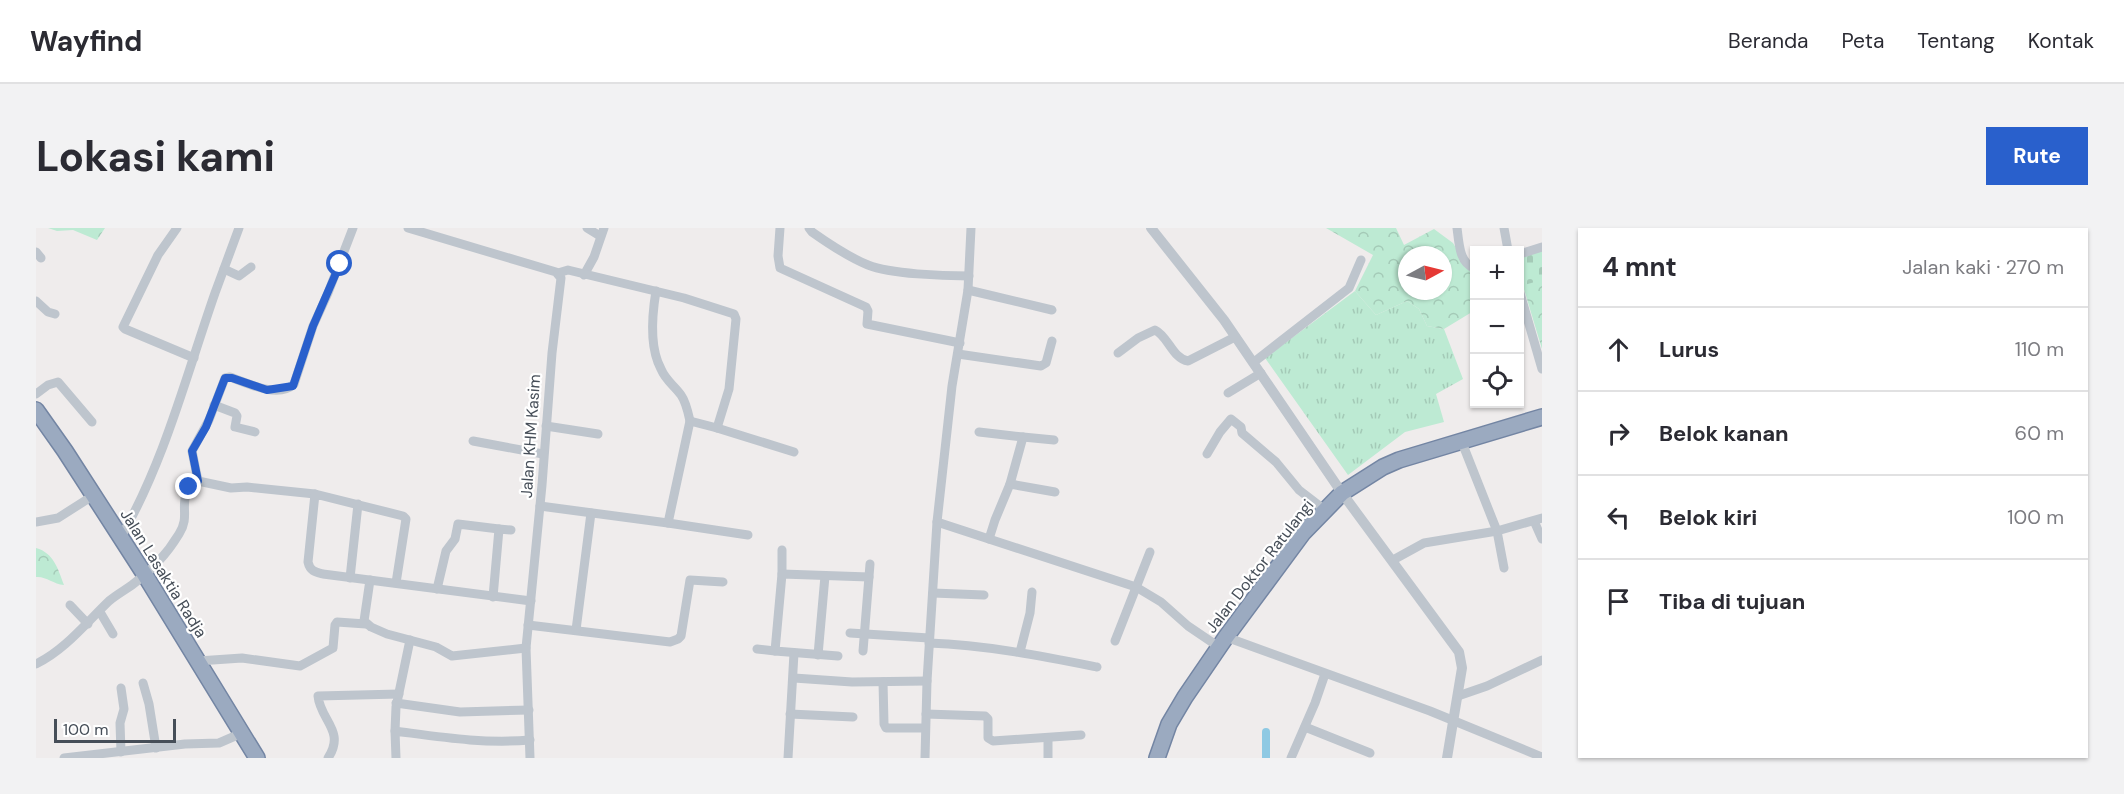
<!DOCTYPE html>
<html lang="id">
<head>
<meta charset="utf-8">
<style>
	body { margin:0; font-family:"DM Sans",sans-serif; background:#f2f2f3; color:#2b2b33 }
	.controls { position:absolute; right:18px; top:18px; display:grid; overflow:hidden; border-radius:0px; box-shadow:0 2px 4px #0004 }
	.controls button { width:54px; height:54px; display:grid; place-items:center; padding:0; border:0; border-bottom:2px solid #e1e1e2; background:#fff; color:#2b2b33; font:30px sans-serif }
	.compass { position:absolute; left:1362px; top:18px; width:54px; height:54px; border-radius:50%; background:#fff; box-shadow:0 2px 4px #0004; rotate:83deg }
	.scale { position:absolute; left:18px; bottom:15px; width:122px; box-sizing:border-box; padding-left:6px; border:3px solid #464e58; border-top:0; font-size:16px; line-height:21px; white-space:nowrap; color:#464e58; -webkit-text-stroke:4px #fff; paint-order:stroke }
	.stop { position:absolute; width:18px; height:18px; margin:-14px; border:4px solid #2960cc; border-radius:50%; background:#fff }
	.stop.end { background:#2960cc; border-color:#fff; box-shadow:0 2px 6px #0008 }
	.list { margin:0; padding:0; list-style:none }
	h2 { display:flex; justify-content:space-between; align-items:center; height:78px; margin:0; padding:0 24px; font-size:26px }
	h2 small { font-size:20px; font-weight:400; color:#7c7c81 }
	.list li { display:grid; grid-template-columns:39px 1fr auto; gap:18px; align-items:center; box-sizing:border-box; height:84px; padding:0 24px; border-top:2px solid #e1e1e2 }
	.list b { display:block; font-size:22px; white-space:nowrap }
	.list em { font-size:20px; font-style:normal; color:#7c7c81 }
	.icon { flex:none; width:33px; height:33px; fill:none; stroke:currentColor; stroke-width:2; stroke-linecap:round; stroke-linejoin:round }
	.map { position:relative; flex:none; width:1506px; height:530px; overflow:hidden; border-radius:0px }
	header { display:flex; align-items:center; gap:36px; box-sizing:border-box; height:84px; padding:0 30px; background:#fff; border-bottom:2px solid #e1e1e2 }
	header strong { font-size:28px }
	nav { display:flex; gap:33px; margin-inline-start:auto; font-size:21px }
	.intro { display:flex; align-items:center; justify-content:space-between; box-sizing:border-box; height:144px; padding:0 36px }
	h1 { margin:0; font-size:42px }
	.button { padding:15px 27px; border-radius:0px; background:#2960cc; color:#fff; font-size:21px; font-weight:700 }
	main { display:flex; gap:36px; padding:0 36px }
	aside { flex:1; background:#fff; border-radius:0px; box-shadow:0 2px 4px #0004 }
	.map>svg:first-child { display:block }
	.grass { fill:url(#grass-tufts) }
	.forest { fill:url(#forest-crowns); fill-rule:evenodd }
	.cemetery { fill:url(#cemetery-stones) }
	.lines { fill:none; stroke-linecap:round; stroke-linejoin:round }
	.canal { stroke:#8ec9e3; stroke-width:8 }
	.trunk-casing { stroke:#7385a3; stroke-width:18 }
	.minor { stroke:#bec5cd; stroke-width:9 }
	.tertiary { stroke:#bec5cd; stroke-width:10 }
	.trunk { stroke:#9baac0; stroke-width:15 }
	.route { stroke:#2960cc; stroke-width:8 }
	.labels { text-anchor:middle; stroke-width:4.5; stroke-linejoin:round; paint-order:stroke }
	.street-label { font-size:16px; fill:#464e58; stroke:#fff }
</style>
</head>
<body>
<header>
<strong>Wayfind</strong>
<nav><a>Beranda</a><a>Peta</a><a>Tentang</a><a>Kontak</a></nav>
</header>
<div class="intro"><h1>Lokasi kami</h1><a class="button">Rute</a></div>
<main>
<div class="map">
<svg width="1506" height="530" viewBox="0 0 1506 530">
	<defs>
		<pattern id="grass-tufts" width="24" height="20" patternUnits="userSpaceOnUse" patternTransform="scale(1.5)"><rect width="24" height="20" fill="#bdead3"/><path d="M3 7l-1-3M5 7V3M7 7l1-3M15 17l-1-3M17 17v-4M19 17l1-3" fill="none" stroke="#a4cab7"/></pattern>
		<pattern id="forest-crowns" width="20" height="18" patternUnits="userSpaceOnUse" patternTransform="scale(1.5)"><rect width="20" height="18" fill="#bdead3"/><path d="M2 6a3 3 0 1 1 6 0M12 15a3 3 0 1 1 6 0" fill="none" stroke="#a4cab7"/></pattern>
		<pattern id="cemetery-stones" width="16" height="16" patternUnits="userSpaceOnUse" patternTransform="scale(1.5)"><rect width="16" height="16" fill="#bdead3"/><path d="M2 7V4a2 2 0 0 1 4 0v3zM10 15v-3a2 2 0 0 1 4 0v3z" fill="#a4cab7"/></pattern>
	</defs>
	<rect width="100%" height="100%" fill="#efecec"/>
	<path class="grass" d="M1319,63l21,24 31,-14 12,8 8,17 17,3 19,50 -27,15 8,28 -39,10 -57,43 -83,-117z"/>
	<g class="forest">
		<path d="M12,0h57l-8,12 -24,-10 -16,1z"/>
		<path d="M1290,0h70l8,17 30,-16 19,14 21,35 -2,34 -28,17 -17,-3 -8,-17 -12,-8 -31,14 -21,-24 18,-36zM1371,27h36v36h-36z"/>
		<path d="M1506,21v100l-22,-73v-20z"/>
		<path d="M0,320c18,5 22,21 28,37 -11,-1 -18,-9 -28,-8z"/>
	</g>
	<path class="cemetery" d="M1506,23v29l-18,5 -4,-15v-13z"/>
	<g class="lines">
		<path class="canal" d="M1230,530v-26"/>
		<g class="trunk-casing">
			<g id="trunk">
				<path d="M0,182l29,41 80,124 112,183"/>
				<path d="M1121,530l12,-34 16,-27 41,-60 77,-104 39,-40 41,-26 16,-7 143,-43"/>
			</g>
		</g>
		<g class="minor">
			<path d="M141,0l-19,27 -35,72 2,2 69,29"/>
			<path d="M372,0l148,44 5,6 -9,75 -10,132 -16,163 4,110"/>
			<path d="M551,0l13,8"/>
			<path d="M744,0l-2,28 2,12 86,39 2,4 -1,13 93,19"/>
			<path d="M773,0l3,4c17,12 36,25 56,33 23,9 75,11 101,11"/>
			<path d="M1421,0c2,14 2,35 17,40"/>
			<path d="M1468,0l4,22"/>
			<path d="M0,24l5,6"/>
			<path d="M1484,26l22,-7"/>
			<path d="M188,41l15,7 12,-9"/>
			<path d="M548,47l10,-18 10,-29"/>
			<path d="M932,62l84,20"/>
			<path d="M620,63c-4,24 -7,56 5,78 5,12 13,16 20,26 5,7 7,17 9,26"/>
			<path d="M1484,65l22,76"/>
			<path d="M0,73l12,11 7,2"/>
			<path d="M1082,125l20,-15 17,-8c13,6 18,29 33,31l47,-24"/>
			<path d="M922,126l83,12 5,-3 6,-22"/>
			<path d="M1218,134l95,-74 12,-28"/>
			<path d="M1192,165l33,-20"/>
			<path d="M0,166l12,-9 10,-3 34,40"/>
			<path d="M178,177l21,8 2,3 -2,11 20,5"/>
			<path d="M510,198l52,8"/>
			<path d="M681,200l77,24"/>
			<path d="M943,204l44,5 -13,47 -15,36 -6,19"/>
			<path d="M987,209l31,3"/>
			<path d="M1425,212l36,91 7,37"/>
			<path d="M437,213l70,13"/>
			<path d="M1171,226l13,-22 11,-13 10,8 1,6 34,29 23,28 26,20"/>
			<path d="M974,256l45,8"/>
			<path d="M279,266l-68,-7 -16,1 -33,-7 -6,-30 17,-31 16,-42 5,-1c17,6 48,22 64,7l19,-58 15,-33 25,-65"/>
			<path d="M504,278l128,17 22,-102 27,7 12,-39 7,-70 -2,-5 -50,-16 -116,-28 -10,3"/>
			<path d="M1498,293l8,18"/>
			<path d="M0,294l22,-4 36,-23"/>
			<path d="M901,294l199,65 25,15 27,24 31,21"/>
			<path d="M632,295l80,12"/>
			<path d="M85,309c44,-77 65,-161 94,-244 8,-22 16,-43 24,-65"/>
			<path d="M746,322v24"/>
			<path d="M1357,332l31,-17 73,-12 45,-13"/>
			<path d="M314,350l8,-74"/>
			<path d="M334,352l-6,41 7,6 16,7 49,13 16,9 74,-8"/>
			<path d="M360,355l10,-64 -3,-3 -88,-22 -7,68c2,9 7,10 15,12l208,27"/>
			<path d="M401,361l9,-38 9,-12 3,-15 41,5"/>
			<path d="M897,365l51,2"/>
			<path d="M457,369l6,-68 12,1"/>
			<path d="M34,377l18,19"/>
			<path d="M64,384l13,22"/>
			<path d="M492,397l142,17 8,-3 3,-3 9,-56 33,2"/>
			<path d="M540,402l15,-117"/>
			<path d="M814,405l79,5"/>
			<path d="M1190,409l204,74 112,46"/>
			<path d="M1079,413l35,-89"/>
			<path d="M893,415c57,2 112,13 168,24"/>
			<path d="M721,421l18,2"/>
			<path d="M827,423l7,-87"/>
			<path d="M984,424l10,-39 2,-21"/>
			<path d="M782,427l7,-79"/>
			<path d="M802,428l-63,-5 7,-77 87,3"/>
			<path d="M162,433l44,-3 58,8 33,-18 2,-23 2,-3 29,2"/>
			<path d="M0,436c29,-14 50,-41 73,-63 7,-6 16,-11 23,-16 19,-14 35,-31 47,-51 14,-21 -6,-35 19,-53"/>
			<path d="M758,450l58,4 75,-1"/>
			<path d="M847,454l1,42 2,4h39"/>
			<path d="M107,455l6,21 7,44"/>
			<path d="M85,460l3,21 -4,14 1,29"/>
			<path d="M1422,468l29,-10 55,-26"/>
			<path d="M360,475l64,9 69,-2"/>
			<path d="M754,486l63,3"/>
			<path d="M890,486l59,2 3,3v19l5,3 88,-6"/>
			<path d="M1269,499l65,26"/>
			<path d="M359,503l1,-24 14,-67"/>
			<path d="M28,530l121,-14 34,-1 23,-10"/>
			<path d="M292,530c18,-27 -8,-38 -10,-62l81,-2"/>
			<path d="M360,530l-1,-27c46,6 88,13 135,9"/>
			<path d="M752,530l6,-105"/>
			<path d="M889,530l2,-77 10,-159 15,-136 16,-96 3,-62"/>
			<path d="M1012,530v-20"/>
			<path d="M1255,530l24,-55 10,-29"/>
		</g>
		<path class="tertiary" d="M1115,0l73,92 118,173 117,159 3,16 -15,90"/>
		<use href="#trunk" class="trunk"/>
	</g>
	<g class="lines">
		<path class="route" d="M153,259l9,-6 -6,-30 14,-24 19,-49h7l35,12 26,-4 20,-60 27,-62"/>
	</g>
	<g class="labels">
		<g class="street-label">
			<text transform="translate(494 208) rotate(-86)" y="6">Jalan KHM Kasim</text>
			<text transform="translate(1223 338) rotate(-52)" y="6">Jalan Doktor Ratulangi</text>
			<text transform="translate(128 345) rotate(58)" y="6">Jalan Lasaktia Radja</text>
		</g>
	</g>
</svg>
<div class="controls">
<button>+</button>
<button>−</button>
<button><svg class="icon" aria-label="locate" viewBox="0 0 24 24"><circle cx="12" cy="12" r="6"/><path d="M12 2v4M12 18v4M2 12h4M18 12h4"/></svg></button>
</div>
<svg class="compass" viewBox="-18 -18 36 36"><path d="M0-13l5 13h-10z" fill="#e53935"/><path d="M0 13l5-13h-10z" fill="#7c7c81"/></svg>
<div class="scale">100 m</div>
<div class="stop" style="left:304px;top:36px"></div>
<div class="stop end" style="left:153px;top:259px"></div>
</div>
<aside>
<h2>4 mnt<small>Jalan kaki · 270 m</small></h2>
<ul class="list">
<li><svg class="icon" aria-label="ahead" viewBox="0 0 24 24"><path d="M12 20V5M6 11l6-6 6 6"/></svg><div><b>Lurus</b></div><em>110 m</em></li>
<li><svg class="icon" aria-label="right" viewBox="0 0 24 24"><path d="M7 20v-9h11M14 6l5 5-5 5"/></svg><div><b>Belok kanan</b></div><em>60 m</em></li>
<li><svg class="icon" aria-label="left" viewBox="0 0 24 24"><path d="M17 20v-9H6M10 6l-5 5 5 5"/></svg><div><b>Belok kiri</b></div><em>100 m</em></li>
<li><svg class="icon" aria-label="arrive" viewBox="0 0 24 24"><path d="M6 21V4h12l-3 4 3 4H6"/></svg><div><b>Tiba di tujuan</b></div></li>
</ul>
</aside>
</main>
</body>
</html>
